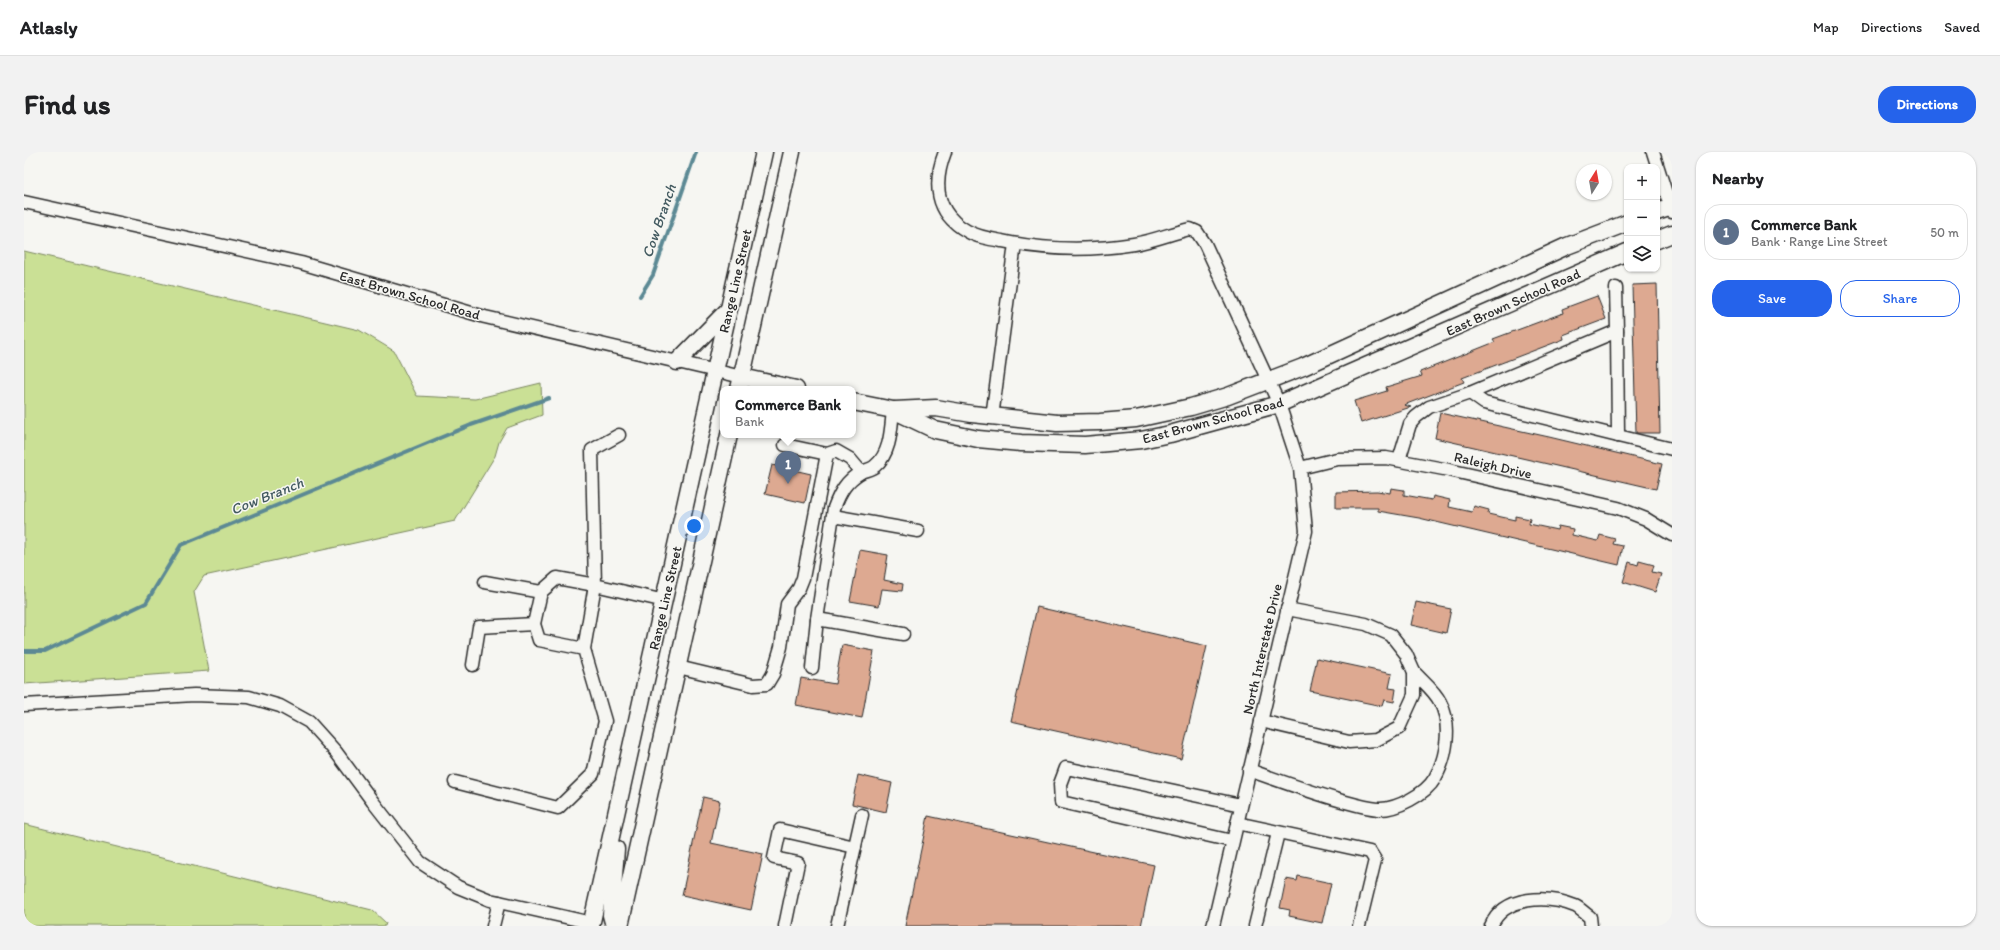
<!DOCTYPE html>
<html lang="en">
<head>
<meta charset="utf-8">
<style>
	body { margin:0; font-family:Itim,sans-serif; background:#f2f2f2; color:#202124 }
	.controls { position:absolute; right:12px; top:12px; display:grid; overflow:hidden; border-radius:8px; box-shadow:0 1px 3px #0004 }
	.controls button { width:36px; height:36px; display:grid; place-items:center; padding:0; border:0; border-bottom:1px solid #e0e0e0; background:#fff; color:#202124; font:20px sans-serif }
	.compass { position:absolute; left:1552px; top:12px; width:36px; height:36px; border-radius:50%; background:#fff; box-shadow:0 1px 3px #0004; rotate:11deg }
	.you { position:absolute; left:670px; top:374px; width:14px; height:14px; margin:-10px; border:3px solid #fff; border-radius:50%; background:#1a73e8; box-shadow:0 0 0 6px #1a73e833 }
	.badge { display:grid; place-items:center; width:26px; height:26px; border-radius:50%; background:#2563eb; color:#fff; font-size:13px; font-weight:700 }
	.pin { position:absolute; translate:-50% -33px; filter:drop-shadow(0 1px 2px #0008) }
	.pin::after { content:''; position:absolute; top:21px; width:14px; height:12px; background:inherit; clip-path:polygon(0 0,100% 0,50% 100%) }
	.popup { position:absolute; left:696px; top:234px; width:136px; height:52px; box-sizing:border-box; display:grid; place-content:center; border-radius:8px; background:#fff; filter:drop-shadow(0 1px 3px #0005); font-size:13px; white-space:nowrap; color:#757577 }
	.popup b { font-size:15px; color:#202124 }
	.popup::after { content:''; position:absolute; left:50%; top:100%; margin-left:-8px; border:8px solid transparent; border-top-color:#fff }
	.list { margin:0; padding:0; list-style:none }
	h2 { display:flex; justify-content:space-between; align-items:center; height:52px; margin:0; padding:0 16px; font-size:17px }
	h2 small { font-size:13px; font-weight:400; color:#757577 }
	.list li { display:grid; grid-template-columns:26px 1fr auto; gap:12px; align-items:center; box-sizing:border-box; height:56px; margin:0 8px 8px; padding:0 8px; border:1px solid #e0e0e0; border-radius:16px }
	.list b { display:block; font-size:15px; white-space:nowrap }
	.list p { margin:0; font-size:13px; white-space:nowrap; color:#757577 }
	.list em { font-size:13px; font-style:normal; color:#757577 }
	.actions { display:flex; gap:8px; padding:12px 16px }
	.actions a { flex:1; padding:9px 0; border:1px solid #2563eb; border-radius:16px; text-align:center; font-size:14px; color:#2563eb }
	.actions .main { background:#2563eb; color:#fff }
	.icon { flex:none; width:22px; height:22px; fill:none; stroke:currentColor; stroke-width:2; stroke-linecap:round; stroke-linejoin:round }
	.map { position:relative; flex:none; width:1648px; height:774px; overflow:hidden; border-radius:16px }
	header { display:flex; align-items:center; gap:24px; box-sizing:border-box; height:56px; padding:0 20px; background:#fff; border-bottom:1px solid #e0e0e0 }
	header strong { font-size:19px }
	nav { display:flex; gap:22px; margin-inline-start:auto; font-size:14px }
	.intro { display:flex; align-items:center; justify-content:space-between; box-sizing:border-box; height:96px; padding:0 24px }
	h1 { margin:0; font-size:28px }
	.button { padding:10px 18px; border-radius:16px; background:#2563eb; color:#fff; font-size:14px; font-weight:700 }
	main { display:flex; gap:24px; padding:0 24px }
	aside { flex:1; background:#fff; border-radius:16px; box-shadow:0 1px 3px #0004 }
	.map>svg:first-child { display:block }
	.green { fill:#cae095; stroke:#7a8660 }
	.lines { fill:none; stroke-linecap:round; stroke-linejoin:round }
	.stream { stroke:#5b8994; stroke-width:4 }
	.building { fill:#dda991; stroke:#2b2b2b }
	.minor-casing { stroke:#2b2b2b; stroke-width:15 }
	.major-casing { stroke:#2b2b2b; stroke-width:19 }
	.minor { stroke:#f6f6f2; stroke-width:12 }
	.major { stroke:#f6f6f2; stroke-width:16 }
	.labels { text-anchor:middle; stroke-width:3; stroke-linejoin:round; paint-order:stroke }
	.street-label { font-size:14px; fill:#2b2b2b; stroke:#f6f6f2 }
	.water-label { font-size:15px; font-style:italic; fill:#435a60; stroke:#f6f6f2 }
</style>
</head>
<body>
<header>
<strong>Atlasly</strong>
<nav><a>Map</a><a>Directions</a><a>Saved</a></nav>
</header>
<div class="intro"><h1>Find us</h1><a class="button">Directions</a></div>
<main>
<div class="map">
<svg width="1648" height="774" viewBox="0 0 1648 774">
	<rect width="100%" height="100%" fill="#f6f6f2"/>
	<filter id="ink" filterUnits="userSpaceOnUse"><feTurbulence type="fractalNoise" baseFrequency=".025" numOctaves="2"/><feDisplacementMap in="SourceGraphic" scale="8" xChannelSelector="R" yChannelSelector="G"/><feConvolveMatrix kernelMatrix="1 2 1 2 8 2 1 2 1" color-interpolation-filters="sRGB"/></filter>
	<g filter="url(#ink)">
		<g class="green">
			<path d="M0,99l335,79 35,21 23,45 58,3 66,-16 1,32 -35,13 -8,14 -4,14 -40,65 -251,55 -10,16 15,79 -185,13z"/>
			<path d="M0,672l348,86 14,13 -1,3h-361z"/>
		</g>
		<g class="lines">
			<g class="stream">
				<path d="M616,144l13,-21 43,-123"/>
				<path d="M0,499h21l101,-48 35,-58 290,-120 78,-27"/>
			</g>
		</g>
		<g class="building">
			<path d="M1633,132l3,149h-24l-4,-148z"/>
			<path d="M1573,144l9,23 -43,16 1,4 -102,39 2,4 -60,23 7,2 -50,16 -7,-22 33,-10 -1,-4 36,-11 -2,-4 75,-30 -2,-3 70,-26 -1,-4z"/>
			<path d="M1416,261l109,24 113,27 -6,25 -221,-51z"/>
			<path d="M748,313l39,9 -6,29 -40,-9z"/>
			<path d="M1367,336l13,2v5l28,5 1,-4 17,4 -1,7 23,5 2,-6 15,4 -1,4 27,6v-4l15,3 -1,5 28,6 1,-4 15,3 -1,6 26,6 2,-6 15,4 -2,5 10,2 -4,19 -200,-47 -41,-7v-3h-42v-16l41,-1 13,2z"/>
			<path d="M836,398l28,5 -4,25 19,4 -1,7 -20,-2 -3,17 -29,-5z"/>
			<path d="M1615,409l15,4 -2,7 9,2 -6,18 -32,-10 6,-20 9,3z"/>
			<path d="M1392,450l35,7 -5,24 -35,-8z"/>
			<path d="M1013,455l170,39 -26,113 -170,-38z"/>
			<path d="M818,493l32,6 -12,67 -66,-13 5,-27 34,6z"/>
			<path d="M1293,506l75,16 -3,14 7,1 -2,13 -10,-2 -2,6 -72,-15z"/>
			<path d="M834,623l34,8 -6,29 -34,-8z"/>
			<path d="M679,645l17,4 -9,42 52,11 -12,56 -69,-15z"/>
			<path d="M904,664l226,49 -13,61h-236z"/>
			<path d="M1274,724l33,7 -9,40 -33,-7 1,-6 -10,-2 6,-29 11,2z"/>
		</g>
		<g class="lines">
			<g class="minor-casing">
				<g id="minor">
					<path d="M921,0c-12,31 -10,61 22,79 10,6 23,8 35,10 43,9 88,10 132,3 19,-3 38,-11 56,-15l7,3 8,12 74,160 21,64 6,63 -93,395"/>
					<path d="M1629,0l19,60"/>
					<path d="M0,50l277,61 184,54 257,60"/>
					<path d="M1592,136l1,43"/>
					<path d="M1446,241l14,10 134,33"/>
					<path d="M968,265l23,-173"/>
					<path d="M595,283l-27,15 3,135 70,16"/>
					<path d="M761,293l42,9"/>
					<path d="M1375,308l11,-36 6,-7 13,-10 41,-14 147,-62 1,105 54,13"/>
					<path d="M1276,316l37,-9 49,-1 63,12 169,38 28,11 26,16"/>
					<path d="M809,364l85,15"/>
					<path d="M461,430l56,10"/>
					<path d="M793,467l86,15"/>
					<path d="M449,513l6,-38 55,-3"/>
					<path d="M654,515l75,18 14,-1 6,-10 8,-27 6,-43 12,-16 4,-10 24,-124 9,-3 14,8 11,13"/>
					<path d="M788,516l5,-49 17,-111c6,-16 12,-27 27,-36 5,-2 11,-3 14,-6 16,-13 16,-38 18,-56"/>
					<path d="M0,553l170,-10 55,2 31,9 29,16 27,30 37,50 47,60 38,25 32,13 102,23"/>
					<path d="M1237,569l88,21 27,-2 23,-12 15,-33v-23l-8,-18 -15,-19 -25,-11 -79,-15"/>
					<path d="M1225,618c31,11 61,22 93,31 11,3 24,7 36,8 18,1 48,-15 57,-31 12,-21 17,-54 5,-76 -5,-11 -18,-21 -26,-30"/>
					<path d="M431,630l103,26 35,-34 12,-53 -21,-72 11,-64 -38,-7 -16,14 -7,32 5,16 45,9"/>
					<path d="M1213,671l133,29 5,8 -16,66"/>
					<path d="M1208,689l-171,-39 -1,-18 6,-16 175,37"/>
					<path d="M469,774l6,-24"/>
					<path d="M761,774l13,-63 -24,-5 6,-28 75,17"/>
					<path d="M813,774l25,-111"/>
					<path d="M1231,774l23,-93"/>
					<path d="M1467,774c13,-31 57,-31 84,-20 5,2 10,8 15,11l1,9"/>
				</g>
			</g>
			<g class="major-casing">
				<g id="major">
					<path d="M1633,60l15,-5"/>
					<path d="M1633,88l15,-6"/>
					<path d="M653,210l52,-53"/>
					<path d="M718,225l54,12"/>
					<path d="M715,237l53,-237"/>
					<path d="M829,250l40,8 42,20 43,9 43,4 64,2 56,-5 29,-6 109,-30 348,-152"/>
					<path d="M871,258l41,-2 36,6 85,9 43,-1 36,-3 55,-12 37,-11 75,-29 264,-121 60,-23"/>
					<path d="M567,774l173,-774"/>
					<path d="M590,774l-3,-11 5,-66"/>
					<path d="M596,774l109,-491"/>
				</g>
			</g>
			<use href="#minor" class="minor"/>
			<use href="#major" class="major"/>
		</g>
	</g>
	<g class="labels">
		<g class="street-label">
			<text transform="translate(711 129) rotate(-77)" y="5">Range Line Street</text>
			<text transform="translate(386 143) rotate(16)" y="5">East Brown School Road</text>
			<text transform="translate(1489 150) rotate(-24)" y="5">East Brown School Road</text>
			<text transform="translate(1189 268) rotate(-15)" y="5">East Brown School Road</text>
			<text transform="translate(1469 313) rotate(13)" y="5">Raleigh Drive</text>
			<text transform="translate(641 446) rotate(-77)" y="5">Range Line Street</text>
			<text transform="translate(1238 497) rotate(-77)" y="5">North Interstate Drive</text>
		</g>
		<g class="water-label">
			<text transform="translate(635 69) rotate(-71)" y="5">Cow Branch</text>
			<text transform="translate(243 344) rotate(-22)" y="5">Cow Branch</text>
		</g>
	</g>
</svg>
<div class="controls">
<button>+</button>
<button>−</button>
<button><svg class="icon" aria-label="layers" viewBox="0 0 24 24"><path d="M12 4l9 5-9 5-9-5zM3 14l9 5 9-5"/></svg></button>
</div>
<svg class="compass" viewBox="-18 -18 36 36"><path d="M0-13l5 13h-10z" fill="#e53935"/><path d="M0 13l5-13h-10z" fill="#757577"/></svg>
<div class="you"></div>
<div class="pin badge" style="left:764px;top:332px;background:#5c6f8a">1</div>
<div class="popup"><b>Commerce Bank</b>Bank</div>
</div>
<aside>
<h2>Nearby<small></small></h2>
<ul class="list">
<li><span class="badge" style="background:#5c6f8a">1</span><div><b>Commerce Bank</b><p>Bank · Range Line Street</p></div><em>50 m</em></li>
</ul>
<div class="actions"><a class="main">Save</a><a>Share</a></div>
</aside>
</main>
</body>
</html>
